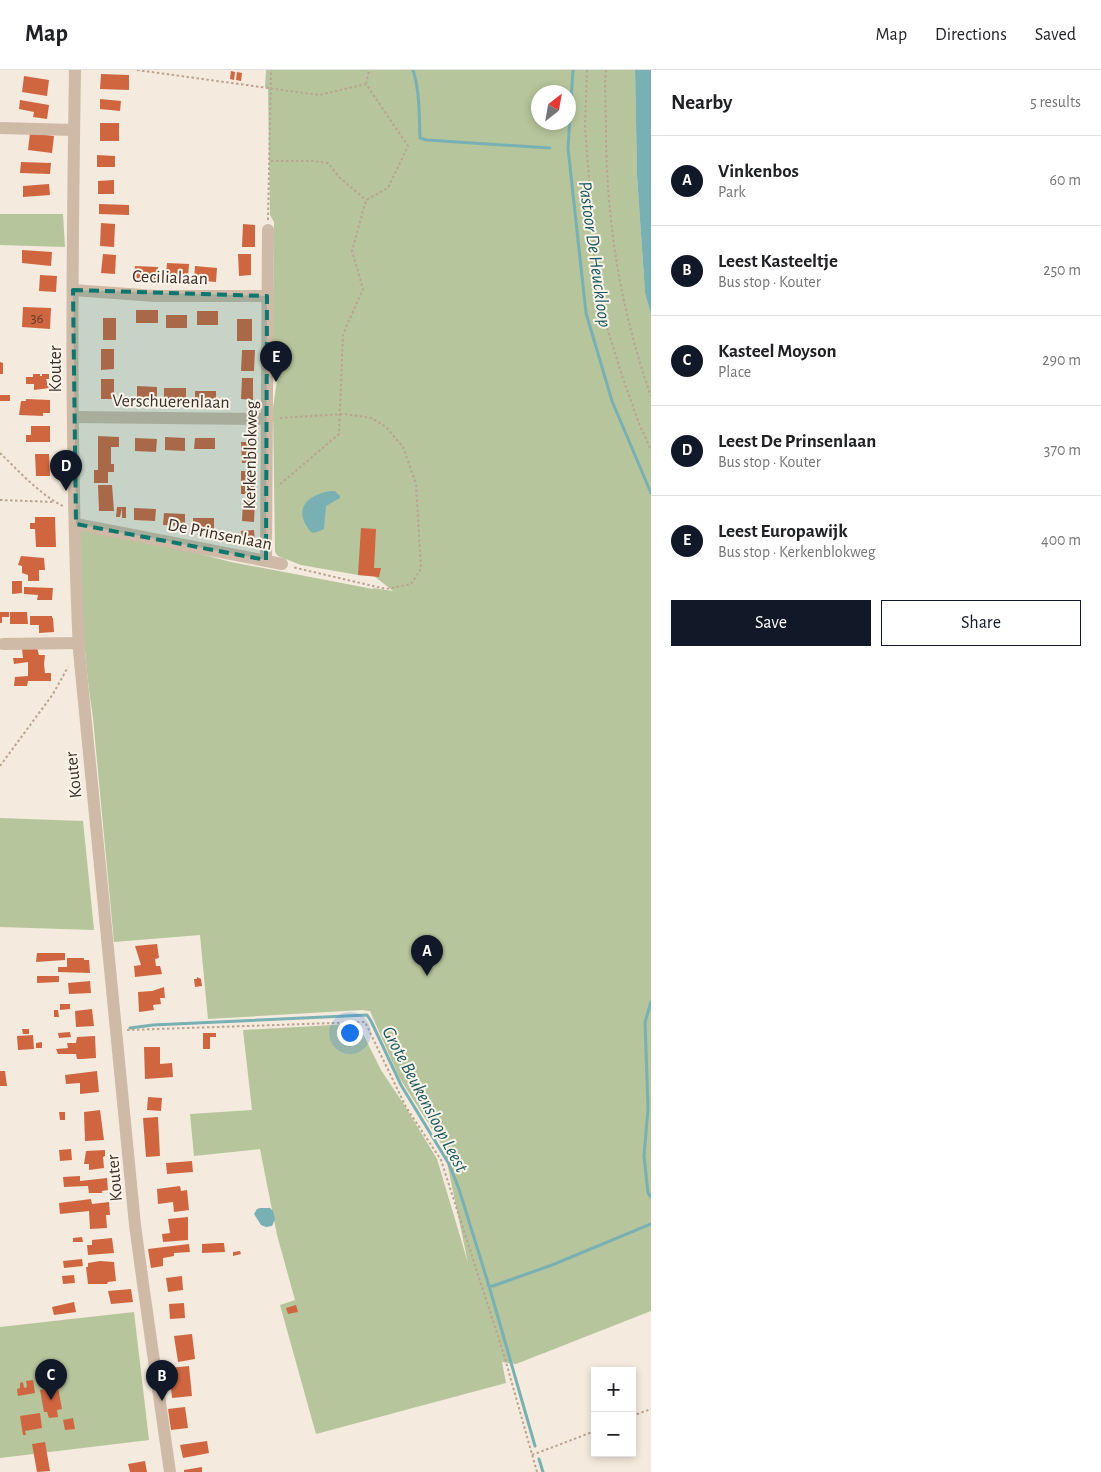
<!DOCTYPE html>
<html lang="en">
<head>
<meta charset="utf-8">
<style>
	body { margin:0; font-family:"Alegreya Sans",sans-serif; background:#f2f2f2; color:#202124 }
	.controls { position:absolute; right:15px; bottom:15px; display:grid; overflow:hidden; border-radius:0px; box-shadow:0 2px 8px #0003 }
	.controls button { width:45px; height:45px; display:grid; place-items:center; padding:0; border:0; border-bottom:1px solid #e0e0e0; background:#fff; color:#202124; font:25px sans-serif }
	.compass { position:absolute; left:531px; top:15px; width:45px; height:45px; border-radius:50%; background:#fff; box-shadow:0 2px 8px #0003; rotate:31deg }
	.you { position:absolute; left:349px; top:962px; width:18px; height:18px; margin:-12px; border:4px solid #fff; border-radius:50%; background:#1a73e8; box-shadow:0 0 0 8px #1a73e833 }
	.badge { display:grid; place-items:center; width:32px; height:32px; border-radius:50%; background:#111827; color:#fff; font-size:16px; font-weight:700 }
	.pin { position:absolute; translate:-50% -41px; filter:drop-shadow(0 1px 2px #0008) }
	.pin::after { content:''; position:absolute; top:26px; width:18px; height:15px; background:inherit; clip-path:polygon(0 0,100% 0,50% 100%) }
	.list { margin:0; padding:0; list-style:none }
	h2 { display:flex; justify-content:space-between; align-items:center; height:65px; margin:0; padding:0 20px; font-size:21px }
	h2 small { font-size:16px; font-weight:400; color:#757577 }
	.list li { display:grid; grid-template-columns:32px 1fr auto; gap:15px; align-items:center; box-sizing:border-box; height:90px; padding:0 20px; border-top:1px solid #e0e0e0 }
	.list b { display:block; font-size:19px; white-space:nowrap }
	.list p { margin:0; font-size:16px; white-space:nowrap; color:#757577 }
	.list em { font-size:16px; font-style:normal; color:#757577 }
	.actions { display:flex; gap:10px; padding:15px 20px }
	.actions a { flex:1; padding:11px 0; border:1px solid #111827; border-radius:0px; text-align:center; font-size:18px; color:#111827 }
	.actions .main { background:#111827; color:#fff }
	.map { position:relative; flex:none; width:651px; height:1402px; overflow:hidden }
	header { display:flex; align-items:center; gap:30px; box-sizing:border-box; height:70px; padding:0 25px; background:#fff; border-bottom:1px solid #e0e0e0 }
	header strong { font-size:24px }
	nav { display:flex; gap:28px; margin-inline-start:auto; font-size:18px }
	main { display:flex }
	aside { flex:1; background:#fff }
	.map>svg:first-child { display:block }
	.green { fill:#b6c59b; fill-rule:evenodd }
	.water { fill:#79b0b4 }
	.lines { fill:none; stroke-linecap:round; stroke-linejoin:round }
	.stream { stroke:#79b0b4; stroke-width:3 }
	.building { fill:#d06640 }
	.path { stroke:#baa491; stroke-width:2; stroke-dasharray:2.5 2.5; stroke-linecap:butt }
	.minor { stroke:#cebaa7; stroke-width:12 }
	.marked { fill:#0f766e; fill-opacity:0.2; stroke:#0f766e; stroke-width:4; stroke-dasharray:10 6; stroke-linejoin:round }
	.labels { text-anchor:middle; stroke-width:4; stroke-linejoin:round; paint-order:stroke }
	.number-label { font-size:15px; fill:#603c2e }
	.street-label { font-size:18px; fill:#3a2e28; stroke:#fbf4ea }
	.water-label { font-size:19px; font-style:italic; fill:#1a595f; stroke:#fbf4ea }
</style>
</head>
<body>
<header>
<strong>Map</strong>
<nav><a>Map</a><a>Directions</a><a>Saved</a></nav>
</header>
<main>
<div class="map">
<svg width="651" height="1402" viewBox="0 0 651 1402">
	<rect width="100%" height="100%" fill="#f4eadd"/>
	<g class="green">
		<path d="M266,0h369l2,106 8,116 6,23v996l-135,53 -14,-2 4,21 -190,51 -36,-129 15,-5 -18,-65 -17,-86 -66,7 -4,-42 62,-4 -9,-80 107,-6 5,2 6,4 20,40 22,33 34,56 31,104 -24,-115 -45,-71 -29,-66 -8,-1 -154,9 -8,-84 -86,7 -21,-224c-10,-65 -13,-131 -13,-196l151,40 142,27v-1l20,3 -19,-15 -16,-1 -57,-10 -23,-9 -3,-4 -2,-144 7,-48 -10,-1 4,-87v-50l-4,-7 -2,-127 -3,-1zM538,22h30v30h-30z"/>
		<path d="M0,144h63l2,33 -65,-2z"/>
		<path d="M0,748l83,3 11,109 -94,-3z"/>
		<path d="M134,1242l15,128 -149,18v-131z"/>
	</g>
	<g class="water">
		<path d="M635,0h16v245l-6,-22 -8,-117z"/>
		<path d="M331,421h4l5,5v2l-14,8 -2,23 -7,3 -5,1c-20,-22 -7,-38 19,-42z"/>
		<path d="M260,1138h10l3,3 2,8 -3,7 -6,1 -5,-2 -7,-11 3,-5z"/>
	</g>
	<g class="lines">
		<g class="stream">
			<path d="M413,0c7,22 6,45 7,68l7,2 123,8"/>
			<path d="M573,0l-5,78 18,165 26,88 39,92"/>
			<path d="M651,932l-6,20 3,86 -4,48 4,37 3,4"/>
			<path d="M130,958l23,-3 214,-10 4,6 30,64 48,79 10,25 30,97h4l59,-21 99,-41"/>
			<path d="M489,1216l46,160"/>
			<path d="M539,1389l4,13"/>
		</g>
	</g>
	<g class="building">
		<path d="M231,1l4,1 -1,8 -4,-1z"/>
		<path d="M237,2l5,1 -1,8 -5,-1z"/>
		<path d="M101,4l28,1v15l-29,-1z"/>
		<path d="M24,6l25,4 -2,16 -25,-4z"/>
		<path d="M100,29l21,2 -1,10 -20,-2z"/>
		<path d="M20,30l29,5 -2,14 -14,-2 1,-5 -15,-3z"/>
		<rect x="100" y="53" width="19" height="18"/>
		<path d="M30,63l24,3 -2,17 -24,-3z"/>
		<path d="M97,85l18,1v11h-18z"/>
		<path d="M21,92l30,1 -1,11 -30,-1z"/>
		<path d="M114,110v14h-16v-13z"/>
		<path d="M49,114l1,11 -27,2v-11z"/>
		<path d="M99,134l30,1v10l-30,-1z"/>
		<path d="M101,153l14,1 -1,23 -14,-1z"/>
		<path d="M243,154l12,1v22h-13z"/>
		<path d="M22,180l30,2 -1,14 -29,-3z"/>
		<path d="M103,184l13,1 -1,19 -14,-1z"/>
		<path d="M238,184h13v21l-12,1z"/>
		<path d="M167,193l22,1 -1,13 -22,-1z"/>
		<path d="M135,196l23,1 -1,13 -23,-2z"/>
		<path d="M195,196l22,2 -1,14 -22,-2z"/>
		<path d="M40,205l17,1 -1,16 -17,-1z"/>
		<path d="M23,237l28,1 -1,21 -28,-2z"/>
		<rect x="136" y="240" width="22" height="13"/>
		<rect x="197" y="241" width="21" height="14"/>
		<rect x="166" y="245" width="21" height="13"/>
		<rect x="103" y="248" width="13" height="22"/>
		<rect x="237" y="249" width="15" height="22"/>
		<path d="M101,279h13v20l-13,1z"/>
		<path d="M242,280h13l-1,21h-13z"/>
		<path d="M0,292l3,1v11h-3z"/>
		<path d="M33,304h7v2h2v-2h7v5h-3l1,3h3v6l-16,2v-6h-8v-7h7z"/>
		<path d="M242,308h11v22l-12,-1z"/>
		<rect x="101" y="309" width="13" height="20"/>
		<path d="M137,316l20,1v14l-20,-1z"/>
		<rect x="164" y="318" width="22" height="14"/>
		<rect x="195" y="321" width="21" height="12"/>
		<rect x="0" y="325" width="10" height="6"/>
		<path d="M26,329l24,1v13h-7v3l-24,-1 2,-14h5z"/>
		<path d="M31,356h19v16h-24v-7h5z"/>
		<path d="M98,366l21,1v10h-8v17h3v8h-6v11h-14v-13h4z"/>
		<path d="M165,367l20,1v13l-20,-1z"/>
		<path d="M135,368l22,1 -1,13 -21,-1z"/>
		<path d="M195,368h20v11h-21z"/>
		<path d="M241,372h13l1,21h-13z"/>
		<path d="M35,384h14l1,22h-14z"/>
		<rect x="241" y="401" width="13" height="23"/>
		<path d="M98,415h14l2,26h-15z"/>
		<path d="M243,430h12l-1,22 -12,-1z"/>
		<path d="M117,437h9v11h-4v-10l-2,9h-4z"/>
		<path d="M134,438l22,1 -1,12 -21,-1z"/>
		<path d="M164,443l21,1v12l-22,-1z"/>
		<path d="M35,447h20l1,30h-20l-1,-18h-5v-6h5z"/>
		<rect x="193" y="448" width="21" height="12"/>
		<path d="M361,458l15,1 -2,39h7l-2,9 -21,-2z"/>
		<path d="M254,460l1,13h-13l-1,-12z"/>
		<path d="M21,486l23,2 1,12h-6v11h-11v-6l-6,-2v-7l-4,-1z"/>
		<path d="M12,511h10v12l-10,1z"/>
		<path d="M24,517l29,1 -1,12h-15l1,-5 -14,-1z"/>
		<path d="M0,542h9v5h-7v6h-2z"/>
		<path d="M10,542h17l1,12h-18z"/>
		<path d="M30,546h22v2h1l1,14 -15,1v-8h-9z"/>
		<path d="M22,578h15l2,7h6l-1,9 1,9h6v8h-23l-1,5h-13l1,-9 13,-1v-14l-14,2 -1,-6h10z"/>
		<path d="M157,874l2,14 -4,1 1,7h4l2,8 -27,3 -1,-11 7,-1 -6,-19z"/>
		<path d="M37,883h28v7l-29,2z"/>
		<path d="M67,888h17v2h5l1,13 -32,-1v-5h9z"/>
		<path d="M37,906h22v6l-22,1z"/>
		<path d="M197,907l4,2 1,7 -7,1 -1,-8h3z"/>
		<path d="M90,911l1,12 -22,1 -1,-11z"/>
		<path d="M164,917l1,11h-5l1,6 -8,1 1,5 -15,2 -1,-20 14,-1z"/>
		<path d="M60,934h10v5l-10,1z"/>
		<path d="M92,939l2,17 -18,1 -1,-16z"/>
		<path d="M54,940h4l1,7h-5z"/>
		<path d="M22,959h7v5h-6z"/>
		<path d="M70,962l1,5 -12,1 -1,-5z"/>
		<path d="M203,963h13v4h-6v12h-7z"/>
		<path d="M33,965l1,14 -16,1 -1,-14z"/>
		<path d="M95,966l1,22 -14,1h-5l-1,-5h-18l-2,-5 12,-1 -1,-5h9l1,-6z"/>
		<path d="M42,972v6h-6v-5z"/>
		<path d="M144,977h16v17l12,-1 1,14 -28,2z"/>
		<path d="M0,1001h5l2,15h-7z"/>
		<path d="M97,1001l2,21 -19,2v-11l-14,1 -1,-9z"/>
		<path d="M148,1027l14,1 -1,13 -14,-1z"/>
		<path d="M100,1040l4,30 -19,1 -1,-29z"/>
		<path d="M59,1042h6v8h-5z"/>
		<path d="M158,1047l2,39 -14,1 -3,-39z"/>
		<path d="M71,1079l1,11 -12,1 -1,-11z"/>
		<path d="M105,1080v6l-2,1 1,11 -15,2v-6h-5l2,-13z"/>
		<path d="M192,1091l1,11 -26,2 -1,-11z"/>
		<path d="M80,1106v5l27,-3 1,12 -6,1v2h-13l-1,-7 -24,1 -1,-10z"/>
		<path d="M180,1116l1,5 6,-1 2,20 -15,2 -1,-10 -15,2 -1,-15z"/>
		<path d="M91,1129l1,5 17,-2 1,13h-4l1,13 -17,1 -1,-18 -29,3 -1,-11z"/>
		<path d="M188,1147v23l-25,2 -1,-8 8,-1 -2,-14z"/>
		<path d="M82,1167l1,5h-10v-4z"/>
		<path d="M112,1168l2,15 -26,2 -1,-10h5v-5z"/>
		<path d="M219,1173h5l1,9 -23,1v-9z"/>
		<path d="M189,1174l1,8 -16,1v3l-11,2v8l-12,2 -3,-19z"/>
		<path d="M240,1181l1,3 -8,2v-4z"/>
		<path d="M82,1189l1,7 -19,2 -1,-7z"/>
		<path d="M100,1191l14,1 2,19 -8,1 -1,2h-19l-2,-17h2v-4z"/>
		<path d="M74,1205l1,8 -12,1 -1,-8z"/>
		<path d="M182,1206l1,14 -15,2 -2,-14z"/>
		<path d="M131,1219l2,13 -22,2 -3,-13z"/>
		<path d="M74,1232l2,10 -22,3 -2,-8z"/>
		<path d="M184,1233l1,15 -15,1 -1,-15z"/>
		<path d="M296,1235l2,7 -10,2 -2,-6z"/>
		<path d="M192,1264l3,25 -17,3 -4,-26z"/>
		<path d="M189,1296l3,30 -20,2 -3,-30z"/>
		<path d="M33,1310l2,13 -17,3 -1,-7 3,-1v-5l3,-1 1,6 3,-1 -1,-6z"/>
		<path d="M58,1317l4,22 -5,1 1,7 -9,1 -2,-6h-3l-4,-22z"/>
		<path d="M185,1337l3,21 -17,2 -3,-21z"/>
		<path d="M40,1343l2,15 -17,3 1,4h-3l-3,-19z"/>
		<path d="M73,1348l2,11 -10,1 -2,-10z"/>
		<path d="M207,1371l2,12 -26,5 -3,-13z"/>
		<path d="M45,1372l5,29 -13,1 -5,-28z"/>
		<path d="M145,1391l2,11h-17l-2,-8z"/>
		<path d="M202,1397v5h-18v-2z"/>
	</g>
	<g class="lines">
		<g class="path">
			<path d="M137,0l182,25 47,-11 42,62 -20,42 -22,12 -14,51 11,38 -20,45 -4,100 -61,52"/>
			<path d="M587,0l-2,56 13,172 25,81 17,47 11,24"/>
			<path d="M606,0c-2,19 0,38 0,57 0,92 14,182 45,269"/>
			<path d="M366,14l3,-14"/>
			<path d="M271,91h42l15,2 11,14 27,23"/>
			<path d="M268,150l3,-150"/>
			<path d="M280,348l64,-4 28,4 14,9 17,20 13,37 5,85 -10,15 -25,5 -94,-22"/>
			<path d="M0,383c19,18 39,41 63,53"/>
			<path d="M0,430l55,2"/>
			<path d="M0,696l53,-72 15,-27"/>
			<path d="M127,960l238,-8 41,85 35,53 63,195 33,117"/>
			<path d="M632,1346l19,-7"/>
			<path d="M532,1385l63,-24"/>
		</g>
		<g class="minor">
			<path d="M75,0c-3,193 -5,387 4,581l56,574 8,59 27,188"/>
			<path d="M0,58l74,2"/>
			<path d="M73,220l83,6h111"/>
			<path d="M73,347l195,2"/>
			<path d="M76,454l206,40"/>
			<path d="M266,490l2,-330"/>
			<path d="M3,574l76,-1"/>
		</g>
	</g>
	<path class="marked" d="M73,220l194,6 -1,264 -190,-36z"/>
	<g class="labels">
		<g class="number-label">
			<text x="37" y="253">36</text>
		</g>
		<g class="street-label">
			<text transform="translate(170 207) rotate(2)" y="6">Cecilialaan</text>
			<text transform="translate(55 299) rotate(-90)" y="6">Kouter</text>
			<text transform="translate(171 331) rotate(1)" y="6">Verschuerenlaan</text>
			<text transform="translate(250 385) rotate(-89)" y="6">Kerkenblokweg</text>
			<text transform="translate(220 464) rotate(11)" y="6">De Prinsenlaan</text>
			<text transform="translate(73 705) rotate(-96)" y="6">Kouter</text>
			<text transform="translate(114 1108) rotate(-95)" y="6">Kouter</text>
		</g>
		<g class="water-label">
			<text transform="translate(596 184) rotate(82)" y="7">Pastoor De Heuckloop</text>
			<text transform="translate(426 1029) rotate(62)" y="7">Grote Beukensloop Leest</text>
		</g>
	</g>
</svg>
<div class="controls">
<button>+</button>
<button>−</button>
</div>
<svg class="compass" viewBox="-18 -18 36 36"><path d="M0-13l5 13h-10z" fill="#e53935"/><path d="M0 13l5-13h-10z" fill="#757577"/></svg>
<div class="you"></div>
<div class="pin badge" style="left:427px;top:906px">A</div>
<div class="pin badge" style="left:162px;top:1331px">B</div>
<div class="pin badge" style="left:51px;top:1330px">C</div>
<div class="pin badge" style="left:66px;top:421px">D</div>
<div class="pin badge" style="left:276px;top:312px">E</div>
</div>
<aside>
<h2>Nearby<small>5 results</small></h2>
<ul class="list">
<li><span class="badge">A</span><div><b>Vinkenbos</b><p>Park</p></div><em>60 m</em></li>
<li><span class="badge">B</span><div><b>Leest Kasteeltje</b><p>Bus stop · Kouter</p></div><em>250 m</em></li>
<li><span class="badge">C</span><div><b>Kasteel Moyson</b><p>Place</p></div><em>290 m</em></li>
<li><span class="badge">D</span><div><b>Leest De Prinsenlaan</b><p>Bus stop · Kouter</p></div><em>370 m</em></li>
<li><span class="badge">E</span><div><b>Leest Europawijk</b><p>Bus stop · Kerkenblokweg</p></div><em>400 m</em></li>
</ul>
<div class="actions"><a class="main">Save</a><a>Share</a></div>
</aside>
</main>
</body>
</html>
